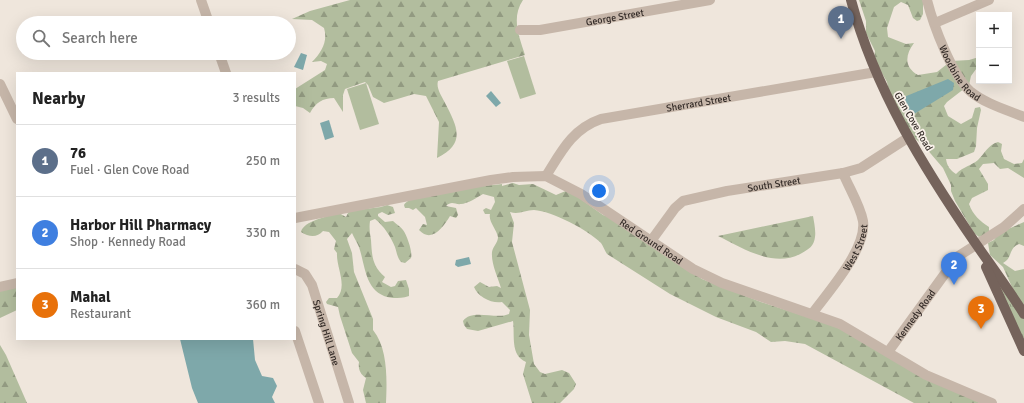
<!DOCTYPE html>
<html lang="en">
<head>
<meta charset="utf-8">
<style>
	body { margin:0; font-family:Signika,sans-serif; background:#f2f2f2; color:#222 }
	.controls { position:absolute; right:12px; top:12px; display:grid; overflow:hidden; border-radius:0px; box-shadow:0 4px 16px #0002 }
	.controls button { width:36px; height:36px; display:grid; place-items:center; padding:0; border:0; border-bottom:1px solid #e0e0e0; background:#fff; color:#222; font:20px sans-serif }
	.you { position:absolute; left:599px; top:191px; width:14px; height:14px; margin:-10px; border:3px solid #fff; border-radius:50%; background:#1a73e8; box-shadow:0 0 0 6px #1a73e833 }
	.badge { display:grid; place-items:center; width:26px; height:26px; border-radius:50%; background:#224f52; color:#fff; font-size:13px; font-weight:700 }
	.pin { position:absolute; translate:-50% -33px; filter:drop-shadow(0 1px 2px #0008) }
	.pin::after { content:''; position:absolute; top:21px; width:14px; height:12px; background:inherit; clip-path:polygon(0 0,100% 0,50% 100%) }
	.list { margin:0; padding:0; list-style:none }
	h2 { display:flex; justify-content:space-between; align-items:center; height:52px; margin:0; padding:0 16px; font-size:17px }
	h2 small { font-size:13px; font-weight:400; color:#767676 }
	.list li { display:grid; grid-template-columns:26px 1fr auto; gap:12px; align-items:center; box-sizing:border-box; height:72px; padding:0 16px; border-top:1px solid #e0e0e0 }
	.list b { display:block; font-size:15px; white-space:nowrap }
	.list p { margin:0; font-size:13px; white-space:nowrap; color:#767676 }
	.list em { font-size:13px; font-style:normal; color:#767676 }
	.icon { flex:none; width:22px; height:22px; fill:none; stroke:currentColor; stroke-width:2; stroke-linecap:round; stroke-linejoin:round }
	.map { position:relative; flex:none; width:1024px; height:403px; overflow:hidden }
	.search { position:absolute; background:#fff; box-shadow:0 4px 16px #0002; left:16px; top:16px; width:280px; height:44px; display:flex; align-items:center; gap:10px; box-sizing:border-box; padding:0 14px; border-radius:22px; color:#767676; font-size:15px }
	.panel { position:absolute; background:#fff; box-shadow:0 4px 16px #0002; left:16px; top:72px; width:280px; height:268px; border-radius:0px }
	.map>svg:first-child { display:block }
	.grass { fill:url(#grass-tufts) }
	.forest { fill:url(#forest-firs) }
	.garden { fill:#b2bd9e }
	.water { fill:#7ea8aa }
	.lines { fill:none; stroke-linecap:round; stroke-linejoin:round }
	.minor { stroke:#c6b6a9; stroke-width:10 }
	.major { stroke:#75635b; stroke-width:10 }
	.labels { text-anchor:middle; stroke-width:3.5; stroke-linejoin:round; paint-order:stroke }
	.street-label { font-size:10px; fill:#342c28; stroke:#f8f0e8 }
</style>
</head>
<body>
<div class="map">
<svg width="1024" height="403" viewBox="0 0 1024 403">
	<defs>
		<pattern id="grass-tufts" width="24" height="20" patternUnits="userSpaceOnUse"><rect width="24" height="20" fill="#b2bd9e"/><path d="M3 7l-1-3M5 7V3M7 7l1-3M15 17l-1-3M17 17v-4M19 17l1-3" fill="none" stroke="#929a81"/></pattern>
		<pattern id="forest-firs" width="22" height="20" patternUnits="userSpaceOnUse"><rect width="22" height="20" fill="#b2bd9e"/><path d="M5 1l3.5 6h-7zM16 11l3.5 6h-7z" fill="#929a81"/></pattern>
	</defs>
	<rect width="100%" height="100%" fill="#efe6dc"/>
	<path class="grass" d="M976,245l48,69v37z"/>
	<g class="forest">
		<path d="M350,0h173c-12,18 -4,36 2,55l-87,26c-2,7 3,14 6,20 13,25 23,42 -7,57l2,-36 -13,-26 -12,-2 -30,9 -11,-6 -5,-12 -3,-3 -20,7 -2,6v17l-9,-14c-11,0 -19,5 -24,15l-7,-5 -8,-2v-17l30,-19 2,-6 -6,-3 -9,1c10,-10 16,-21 12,-34l-12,-8 -20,-1 18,-8z"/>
		<path d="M859,0h64v14l-3,6 -3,1 -4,-3 -5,-13 -7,-3 -7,5 -7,21 1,9 18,7 8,-1c-9,12 -10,24 4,32l19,-3 14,-11 18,-1 10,-3v8l-8,11 -2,9 -22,17 -3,4 4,10 13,8 11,-6 3,-10 5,-1 1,3 -4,18 -1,18 -2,6 -17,7h-11c1,7 4,11 10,15 8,-8 15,-8 22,-14 7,-7 10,-15 20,-18l4,2 -1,7 3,8 10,5 8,-1 2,-4v19l-16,-10 -8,1 -6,-6 -11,1 -4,5 9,15v6l-16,8 -3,6c4,11 11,17 20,23v6l-10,4 -5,-4 -19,-32 -4,-10v-6l-8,-17 -18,-21 -20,-17 -16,-38 -2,-10 -13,-23 1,-8 -9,-18v-12z"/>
		<path d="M513,183l6,2 14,-1 23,11 12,-5 35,25 11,4 88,60 59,23 65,21 24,10 130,70h-66l-109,-59 -20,-3 -14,1 -15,-10 -40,-15 -46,-23 -63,-40c-2,-3 -4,-8 -6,-11 -13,-13 -49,-32 -67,-33 -9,0 -15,5 -24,2l4,11 -2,19 18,68 -1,25 5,29 6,8 5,2 17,-4 7,3 7,11 -2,5 -14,14h-28l-9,-29 3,-12c-16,-7 -11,-26 -13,-41l-35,10 -11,-2 -3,-4 -1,-4c9,-13 33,-1 46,-7l1,-4 -8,-8c-10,2 -24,-5 -28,-15l6,-5 9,5 8,-1 4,2c-3,-11 -10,-24 -9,-36 1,-6 6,-9 6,-15 -1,-7 -10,-16 -8,-23h-5l-2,-4 3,-2 5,2 4,-8 -1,-5 -11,-3c-5,3 -16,10 -22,10 -6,1 -9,-4 -15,2l10,2 2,7 -2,3 -6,-2c-6,10 -18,28 -31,14l4,-6 4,1 -2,-8 -9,-9 -3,2 -4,-2h-4l-1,-3c8,-14 80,-19 98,-21v2z"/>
		<path d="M387,205l6,2 2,6 -7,2 -6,-3 -4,2v2l7,6 8,-1c3,3 8,6 10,9 4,5 10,23 8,28l-6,5 -4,-1c-4,-5 -4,-9 -6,-15 -4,-10 -11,-21 -20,-28l-5,2c-1,7 0,12 1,19 1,16 1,26 14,37l-3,5 9,5 4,-1 3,-5 8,-1 3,9v7c-6,2 -10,2 -16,2 -28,-3 -27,-30 -34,-51 -2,-5 -5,-9 -7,-14l-5,6 5,14 2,19 19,47v11c15,18 14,50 13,73h-20l-3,-13 3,-12c-6,-4 -8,-9 -7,-16l-7,-9 -12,-37 -2,-9 -11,-3 -1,-2 3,-4h8c11,-12 -1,-31 0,-45l-3,-4 2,-8 -7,-9 -6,-1c-6,7 -14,6 -22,1 2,-11 28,-16 38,-19l7,4 3,-6 32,-4z"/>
		<path d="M813,216c1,6 3,15 2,21 -1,9 -6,12 -13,16 -28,16 -59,-5 -84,-17z"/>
		<path d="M1024,222v24l-5,-2c-11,4 -6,14 -16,19l12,8 9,-2v45l-21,-47 -13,-12 -2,-12 6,-3 5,-7z"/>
		<path d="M17,287v23l-17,8v-27z"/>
		<path d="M0,345l6,10 21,48h-27z"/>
	</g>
	<g class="garden">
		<path d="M524,56l12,38 -16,5 -13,-38z"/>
		<path d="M366,83l13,41 -19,6 -13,-41z"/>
	</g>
	<g class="water">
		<path d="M301,53l6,2 -4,15 -9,-3z"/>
		<path d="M948,79l6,4 -1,7 -39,24h-6c-5,-6 -7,-10 -4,-17z"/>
		<path d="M491,91l10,12 -5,4 -10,-11z"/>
		<path d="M329,120l5,17 -9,3 -5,-17z"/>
		<path d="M469,257l2,7 -13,3 -3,-2 1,-5z"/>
		<path d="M180,339h73l2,21 7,16 11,2 4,8 -5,11 3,6h-77l-6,-15z"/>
	</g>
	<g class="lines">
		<g class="minor">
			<path d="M201,0l8,23"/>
			<path id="s1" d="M927,0c6,24 25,76 44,92 15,12 36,18 53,25"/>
			<path d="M935,23l54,-23"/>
			<path id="s2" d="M520,30h20l170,-30"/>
			<path d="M219,53l7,20"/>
			<path d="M0,84l17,35"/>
			<path id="s3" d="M546,176c15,-24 26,-47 55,-57l275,-47"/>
			<path id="s4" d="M295,218l196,-38 22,-3 33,-1 35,18 112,75 29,14 118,41 86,51 66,28"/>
			<path id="s5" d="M651,241l24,-33 8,-7 44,-10 116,-18 18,-5 48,-31"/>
			<path id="s6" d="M295,269l10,5 7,11 37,118"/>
			<path d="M0,287l17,-4"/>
			<path id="s7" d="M812,314c16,-22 55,-65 51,-93 -3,-16 -14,-33 -20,-48"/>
			<path d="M295,331l24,72"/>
			<path id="s8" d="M888,352l69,-95 47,-30 20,-18"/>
		</g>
		<g class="major">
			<path d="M851,0c24,90 73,168 125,244 16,23 33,46 48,70"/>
			<path d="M986,267l38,84"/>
		</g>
	</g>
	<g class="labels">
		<g class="street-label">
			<text dy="4" stroke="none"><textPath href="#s2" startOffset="96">George Street</textPath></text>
			<text dy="4" stroke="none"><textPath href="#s1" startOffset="81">Woodbine Road</textPath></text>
			<text dy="4" stroke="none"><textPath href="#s3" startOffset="180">Sherrard Street</textPath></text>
			<text transform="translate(914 121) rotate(60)" y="4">Glen Cove Road</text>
			<text dy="4" stroke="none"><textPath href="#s5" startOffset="144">South Street</textPath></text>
			<text dy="4" stroke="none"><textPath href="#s4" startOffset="379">Red Ground Road</textPath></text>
			<text dy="4" stroke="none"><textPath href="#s7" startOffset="80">West Street</textPath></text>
			<text dy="4" stroke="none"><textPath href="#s8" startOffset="46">Kennedy Road</textPath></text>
			<text dy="4" stroke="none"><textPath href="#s6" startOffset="74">Spring Hill Lane</textPath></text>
		</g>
	</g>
</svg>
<div class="controls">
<button>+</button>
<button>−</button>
</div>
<div class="you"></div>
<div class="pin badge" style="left:841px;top:39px;background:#5c6f8a">1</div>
<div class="pin badge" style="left:954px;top:285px;background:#3f7fe0">2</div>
<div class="pin badge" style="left:981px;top:329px;background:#e8710a">3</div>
<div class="search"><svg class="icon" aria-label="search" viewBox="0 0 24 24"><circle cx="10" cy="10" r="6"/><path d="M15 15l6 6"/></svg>Search here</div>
<section class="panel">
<h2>Nearby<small>3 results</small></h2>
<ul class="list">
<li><span class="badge" style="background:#5c6f8a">1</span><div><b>76</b><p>Fuel · Glen Cove Road</p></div><em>250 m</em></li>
<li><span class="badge" style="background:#3f7fe0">2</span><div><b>Harbor Hill Pharmacy</b><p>Shop · Kennedy Road</p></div><em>330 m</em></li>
<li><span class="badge" style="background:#e8710a">3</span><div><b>Mahal</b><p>Restaurant</p></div><em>360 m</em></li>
</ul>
</section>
</div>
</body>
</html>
